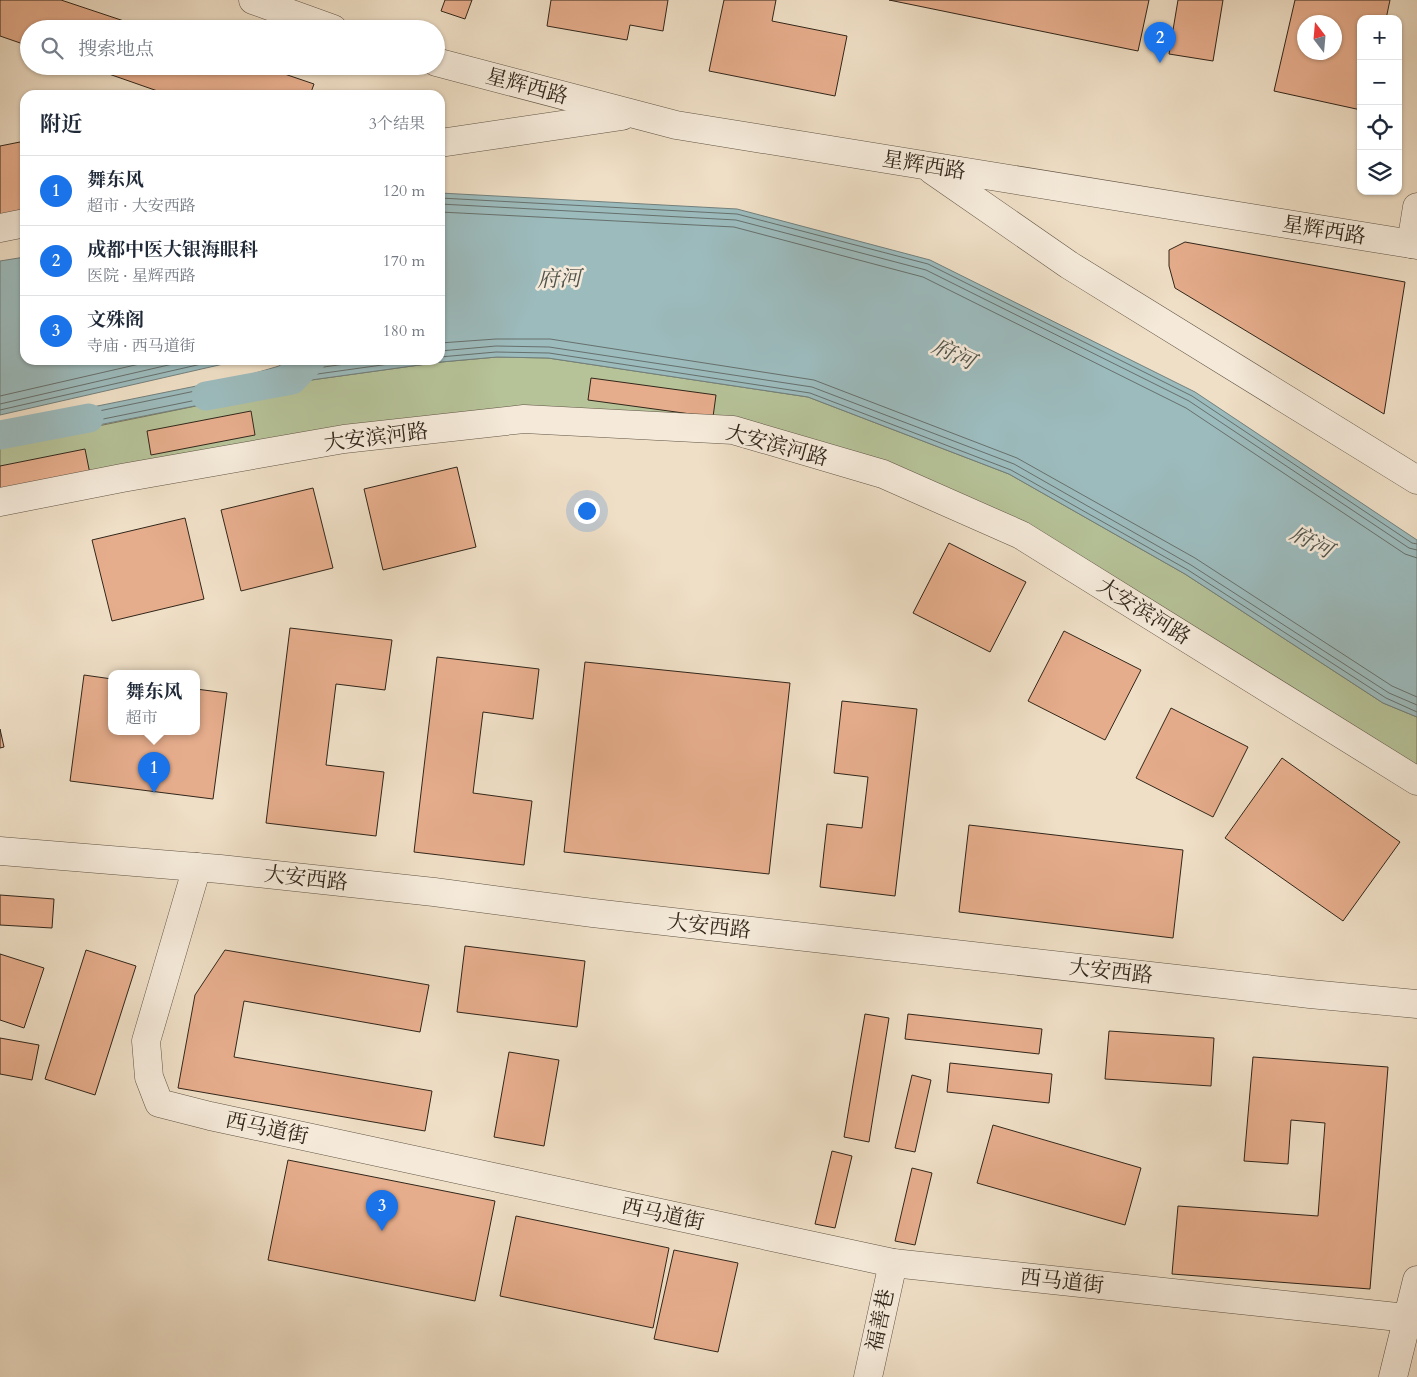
<!DOCTYPE html>
<html lang="zh">
<head>
<meta charset="utf-8">
<style>
	body { margin:0; font-family:Cardo,"Noto Serif SC",serif; background:#f6f6f7; color:#1f2937 }
	.controls { position:absolute; right:15px; top:15px; display:grid; overflow:hidden; border-radius:10px; box-shadow:0 1px 4px #0004 }
	.controls button { width:45px; height:45px; display:grid; place-items:center; padding:0; border:0; border-bottom:1px solid #e0e1e3; background:#fff; color:#1f2937; font:25px sans-serif }
	.compass { position:absolute; left:1297px; top:15px; width:45px; height:45px; border-radius:50%; background:#fff; box-shadow:0 1px 4px #0004; rotate:344deg }
	.you { position:absolute; left:586px; top:510px; width:18px; height:18px; margin:-12px; border:4px solid #fff; border-radius:50%; background:#1a73e8; box-shadow:0 0 0 8px #1a73e833 }
	.badge { display:grid; place-items:center; width:32px; height:32px; border-radius:50%; background:#1a73e8; color:#fff; font-size:16px; font-weight:700 }
	.pin { position:absolute; translate:-50% -41px; filter:drop-shadow(0 1px 2px #0008) }
	.pin::after { content:''; position:absolute; top:26px; width:18px; height:15px; background:inherit; clip-path:polygon(0 0,100% 0,50% 100%) }
	.popup { position:absolute; left:108px; top:670px; width:92px; height:65px; box-sizing:border-box; display:grid; place-content:center; border-radius:10px; background:#fff; filter:drop-shadow(0 1px 4px #0005); font-size:16px; white-space:nowrap; color:#747a83 }
	.popup b { font-size:19px; color:#1f2937 }
	.popup::after { content:''; position:absolute; left:50%; top:100%; margin-left:-10px; border:10px solid transparent; border-top-color:#fff }
	.list { margin:0; padding:0; list-style:none }
	h2 { display:flex; justify-content:space-between; align-items:center; height:65px; margin:0; padding:0 20px; font-size:21px }
	h2 small { font-size:16px; font-weight:400; color:#747a83 }
	.list li { display:grid; grid-template-columns:32px 1fr auto; gap:15px; align-items:center; box-sizing:border-box; height:70px; padding:0 20px; border-top:1px solid #e0e1e3 }
	.list b { display:block; font-size:19px; white-space:nowrap }
	.list p { margin:0; font-size:16px; white-space:nowrap; color:#747a83 }
	.list em { font-size:16px; font-style:normal; color:#747a83 }
	.icon { flex:none; width:28px; height:28px; fill:none; stroke:currentColor; stroke-width:2; stroke-linecap:round; stroke-linejoin:round }
	.map { position:relative; flex:none; width:1417px; height:1377px; overflow:hidden }
	.search { position:absolute; background:#fff; box-shadow:0 1px 4px #0004; left:20px; top:20px; width:425px; height:55px; display:flex; align-items:center; gap:12px; box-sizing:border-box; padding:0 18px; border-radius:28px; color:#747a83; font-size:19px }
	.panel { position:absolute; background:#fff; box-shadow:0 1px 4px #0004; left:20px; top:90px; width:425px; height:275px; border-radius:15px }
	.map>svg:first-child { display:block }
	.green { fill:#b6c298; stroke:#747459 }
	.water { fill:#9cbbbd; stroke:#717f7c }
	.lines { fill:none; stroke-linecap:round; stroke-linejoin:round }
	.shore { stroke:#66706c; stroke-width:1 }
	.canal { stroke:#9cbbbd; stroke-width:29 }
	.building { fill:#e6ad8c; stroke:#31261a; fill-rule:evenodd }
	.minor-casing { stroke:#605445; stroke-width:29 }
	.minor { stroke:#f5eada; stroke-width:28 }
	.labels { text-anchor:middle; stroke-width:5; stroke-linejoin:round; paint-order:stroke }
	.street-label { font-size:21px; fill:#31261a; stroke:#f5eada }
	.water-label { font-size:22px; font-style:italic; fill:#51534b; stroke:#f5eada }
</style>
</head>
<body>
<div class="map">
<svg width="1417" height="1377" viewBox="0 0 1417 1377">
	<rect width="100%" height="100%" fill="#efdfc6"/>
	<filter id="stains"><feTurbulence type="fractalNoise" baseFrequency=".004" numOctaves="4"/><feColorMatrix values="0 0 0 0 .2 0 0 0 0 .09 0 0 0 0 .02 0 0 0 .5 -.17"/></filter>
	<radialGradient id="worn" r=".72"><stop offset=".6" stop-color="#630" stop-opacity="0"/><stop offset="1" stop-color="#630" stop-opacity=".3"/></radialGradient>
	<path class="green" d="M497,357l51,1 260,39 201,77 176,100 198,129 34,14v50l-537,-301 -321,-56 -559,84v-48l245,-50 59,-15 137,-19z"/>
	<g class="water">
		<path d="M440,193l297,16 193,51 265,132 222,148v177l-34,-14 -198,-129 -176,-100 -201,-77 -260,-39 -51,-1 -56,5 -137,19 -49,12 -3,-19 27,-8 8,-6h153z"/>
		<path d="M25,257v103h216l-241,55v-154z"/>
		<path d="M241,377l4,19 -192,38 -5,-18z"/>
		<path d="M41,420l4,16 -45,10v-17z"/>
	</g>
	<g class="lines">
		<g class="shore">
			<path d="M440,198l297,16 191,50 264,132 220,147 5,1"/>
			<path d="M440,204l296,16 190,50 263,131 220,147 8,2"/>
			<path d="M440,212l294,15 189,50 263,131 219,146 12,4"/>
			<path d="M440,343l56,-4h54l264,41 203,78 178,100 197,128 25,11"/>
			<path d="M440,351l56,-5 53,1 263,40 202,77 177,101 198,128 28,12"/>
			<path d="M440,357l56,-5 53,1 261,40 201,77 177,100 198,128 31,14"/>
			<path d="M290,360c-2,13 -21,14 -31,17v9l27,-5 17,-5 115,-16"/>
			<path d="M296,360l-2,9 2,2 77,-11"/>
			<path d="M235,383l2,1 1,6 -2,2 -177,36 -3,-1 -1,-4 2,-3z"/>
			<path d="M0,396l157,-36"/>
			<path d="M0,404l190,-44"/>
			<path d="M0,410l219,-50"/>
			<path d="M0,433l35,-7 3,4 -1,2 -37,9"/>
		</g>
		<g class="canal">
			<path d="M206,396l86,-16 19,-20"/>
			<path d="M0,435l89,-17"/>
		</g>
	</g>
	<g class="building">
		<path d="M0,0h61l87,29h-119v17l-29,-10z"/>
		<path d="M445,0h27l-7,19 -24,-8z"/>
		<path d="M551,0h117l-5,31 -33,-6 -3,15 -80,-14z"/>
		<path d="M724,0h52l-4,21 75,15 -12,60 -126,-25z"/>
		<path d="M889,0h260l-11,51z"/>
		<path d="M1178,0h45l-10,61 -44,-7z"/>
		<path d="M1295,0h95l-4,19h-25v91l-87,-19zM1304,22h30v30h-30z"/>
		<path d="M86,66h175l53,18 -4,11h-141z"/>
		<path d="M25,141v80l-25,4v-79z"/>
		<path d="M1185,242l220,40 -21,132 -209,-126 -6,-22v-16z"/>
		<path d="M591,378l125,17 -3,22 -125,-17z"/>
		<path d="M251,411l4,24 -104,20 -4,-24z"/>
		<path d="M85,449l5,25 -90,17v-25z"/>
		<path d="M457,467l19,80 -93,23 -19,-81z"/>
		<path d="M313,488l20,80 -92,23 -20,-81z"/>
		<path d="M185,518l19,81 -92,22 -20,-81z"/>
		<path d="M949,543l77,39 -36,70 -77,-39z"/>
		<path d="M290,628l102,12 -7,50 -49,-6 -10,81 58,7 -8,64 -110,-13z"/>
		<path d="M1064,631l77,39 -36,70 -77,-39z"/>
		<path d="M437,657l102,12 -6,50 -50,-7 -10,81 59,8 -8,64 -110,-13z"/>
		<path d="M585,662l205,21 -21,191 -205,-22z"/>
		<path d="M84,675l28,4v53h84v-43l31,4 -14,106 -143,-18z"/>
		<path d="M842,701l75,8 -22,187 -75,-9 7,-63 35,4 6,-51 -34,-4z"/>
		<path d="M1171,708l77,39 -35,70 -77,-39z"/>
		<path d="M0,729l4,18 -4,1z"/>
		<path d="M1282,758l118,84 -57,79 -118,-83z"/>
		<path d="M969,825l214,25 -10,88 -214,-26z"/>
		<path d="M0,895l54,4 -2,29 -52,-3z"/>
		<path d="M465,946l120,15 -8,66 -120,-15z"/>
		<path d="M86,950l50,16 -41,129 -50,-16z"/>
		<path d="M225,950l204,35 -9,47 -176,-31 -10,56 198,34 -7,40 -247,-43 17,-93z"/>
		<path d="M0,954l44,14 -20,60 -24,-8z"/>
		<path d="M865,1014l24,4 -20,124 -25,-5z"/>
		<path d="M908,1014l134,15 -3,25 -134,-15z"/>
		<path d="M1109,1031l105,7 -3,48 -106,-7z"/>
		<path d="M0,1038l39,7 -7,35 -32,-6z"/>
		<path d="M509,1052l50,8 -15,86 -50,-9z"/>
		<path d="M1253,1057l135,10 -18,222 -198,-15 6,-68 140,10 7,-93 -34,-3 -3,44 -44,-3z"/>
		<path d="M950,1063l102,11 -3,29 -102,-11z"/>
		<path d="M912,1075l19,5 -16,72 -20,-4z"/>
		<path d="M993,1125l148,43 -16,57 -148,-42z"/>
		<path d="M832,1151l20,5 -17,72 -20,-4z"/>
		<path d="M288,1160l207,41 -20,100 -207,-41z"/>
		<path d="M912,1168l20,5 -17,72 -20,-4z"/>
		<path d="M516,1216l153,32 -16,80 -153,-32z"/>
		<path d="M674,1250l64,13 -20,89 -64,-13z"/>
	</g>
	<g class="lines">
		<g class="minor-casing">
			<g id="minor">
				<path d="M253,0l80,29"/>
				<path d="M436,62l240,63 741,120"/>
				<path d="M440,143l182,-27"/>
				<path d="M932,170l137,95 348,215"/>
				<path d="M0,228l25,-5"/>
				<path d="M1411,244l6,-37"/>
				<path d="M0,502l122,-24 222,-39 180,-20 209,11 150,44 138,61 396,246"/>
				<path d="M0,851l220,18 214,23 159,21 717,81 107,10"/>
				<path d="M197,867l-51,174 3,36 10,26 51,13 683,147 524,56"/>
				<path d="M868,1377l25,-114"/>
				<path d="M1393,1377l24,-97"/>
			</g>
		</g>
		<use href="#minor" class="minor"/>
	</g>
	<g class="labels">
		<g class="street-label">
			<text transform="translate(527 86) rotate(15)" y="7">星辉西路</text>
			<text transform="translate(924 165) rotate(9)" y="7">星辉西路</text>
			<text transform="translate(1324 230) rotate(9)" y="7">星辉西路</text>
			<text transform="translate(376 437) rotate(-7)" y="7">大安滨河路</text>
			<text transform="translate(777 445) rotate(15)" y="7">大安滨河路</text>
			<text transform="translate(1144 611) rotate(32)" y="7">大安滨河路</text>
			<text transform="translate(306 878) rotate(6)" y="7">大安西路</text>
			<text transform="translate(709 926) rotate(6)" y="7">大安西路</text>
			<text transform="translate(1111 971) rotate(6)" y="7">大安西路</text>
			<text transform="translate(267 1128) rotate(12)" y="7">西马道街</text>
			<text transform="translate(663 1214) rotate(12)" y="7">西马道街</text>
			<text transform="translate(1062 1281) rotate(6)" y="7">西马道街</text>
			<text transform="translate(880 1320) rotate(-78)" y="7">福善巷</text>
		</g>
		<g class="water-label">
			<text transform="translate(559 278) rotate(-1)" y="8">府河</text>
			<text transform="translate(954 353) rotate(25)" y="8">府河</text>
			<text transform="translate(1312 541) rotate(28)" y="8">府河</text>
		</g>
	</g>
	<rect width="100%" height="100%" filter="url(#stains)"/>
	<rect width="100%" height="100%" fill="url(#worn)"/>
</svg>
<div class="controls">
<button>+</button>
<button>−</button>
<button><svg class="icon" aria-label="locate" viewBox="0 0 24 24"><circle cx="12" cy="12" r="6"/><path d="M12 2v4M12 18v4M2 12h4M18 12h4"/></svg></button>
<button><svg class="icon" aria-label="layers" viewBox="0 0 24 24"><path d="M12 4l9 5-9 5-9-5zM3 14l9 5 9-5"/></svg></button>
</div>
<svg class="compass" viewBox="-18 -18 36 36"><path d="M0-13l5 13h-10z" fill="#e53935"/><path d="M0 13l5-13h-10z" fill="#747a83"/></svg>
<div class="you"></div>
<div class="pin badge" style="left:154px;top:793px">1</div>
<div class="popup"><b>舞东风</b>超市</div>
<div class="pin badge" style="left:1160px;top:63px">2</div>
<div class="pin badge" style="left:382px;top:1231px">3</div>
<div class="search"><svg class="icon" aria-label="search" viewBox="0 0 24 24"><circle cx="10" cy="10" r="6"/><path d="M15 15l6 6"/></svg>搜索地点</div>
<section class="panel">
<h2>附近<small>3个结果</small></h2>
<ul class="list">
<li><span class="badge">1</span><div><b>舞东风</b><p>超市 · 大安西路</p></div><em>120 m</em></li>
<li><span class="badge">2</span><div><b>成都中医大银海眼科</b><p>医院 · 星辉西路</p></div><em>170 m</em></li>
<li><span class="badge">3</span><div><b>文殊阁</b><p>寺庙 · 西马道街</p></div><em>180 m</em></li>
</ul>
</section>
</div>
</body>
</html>
